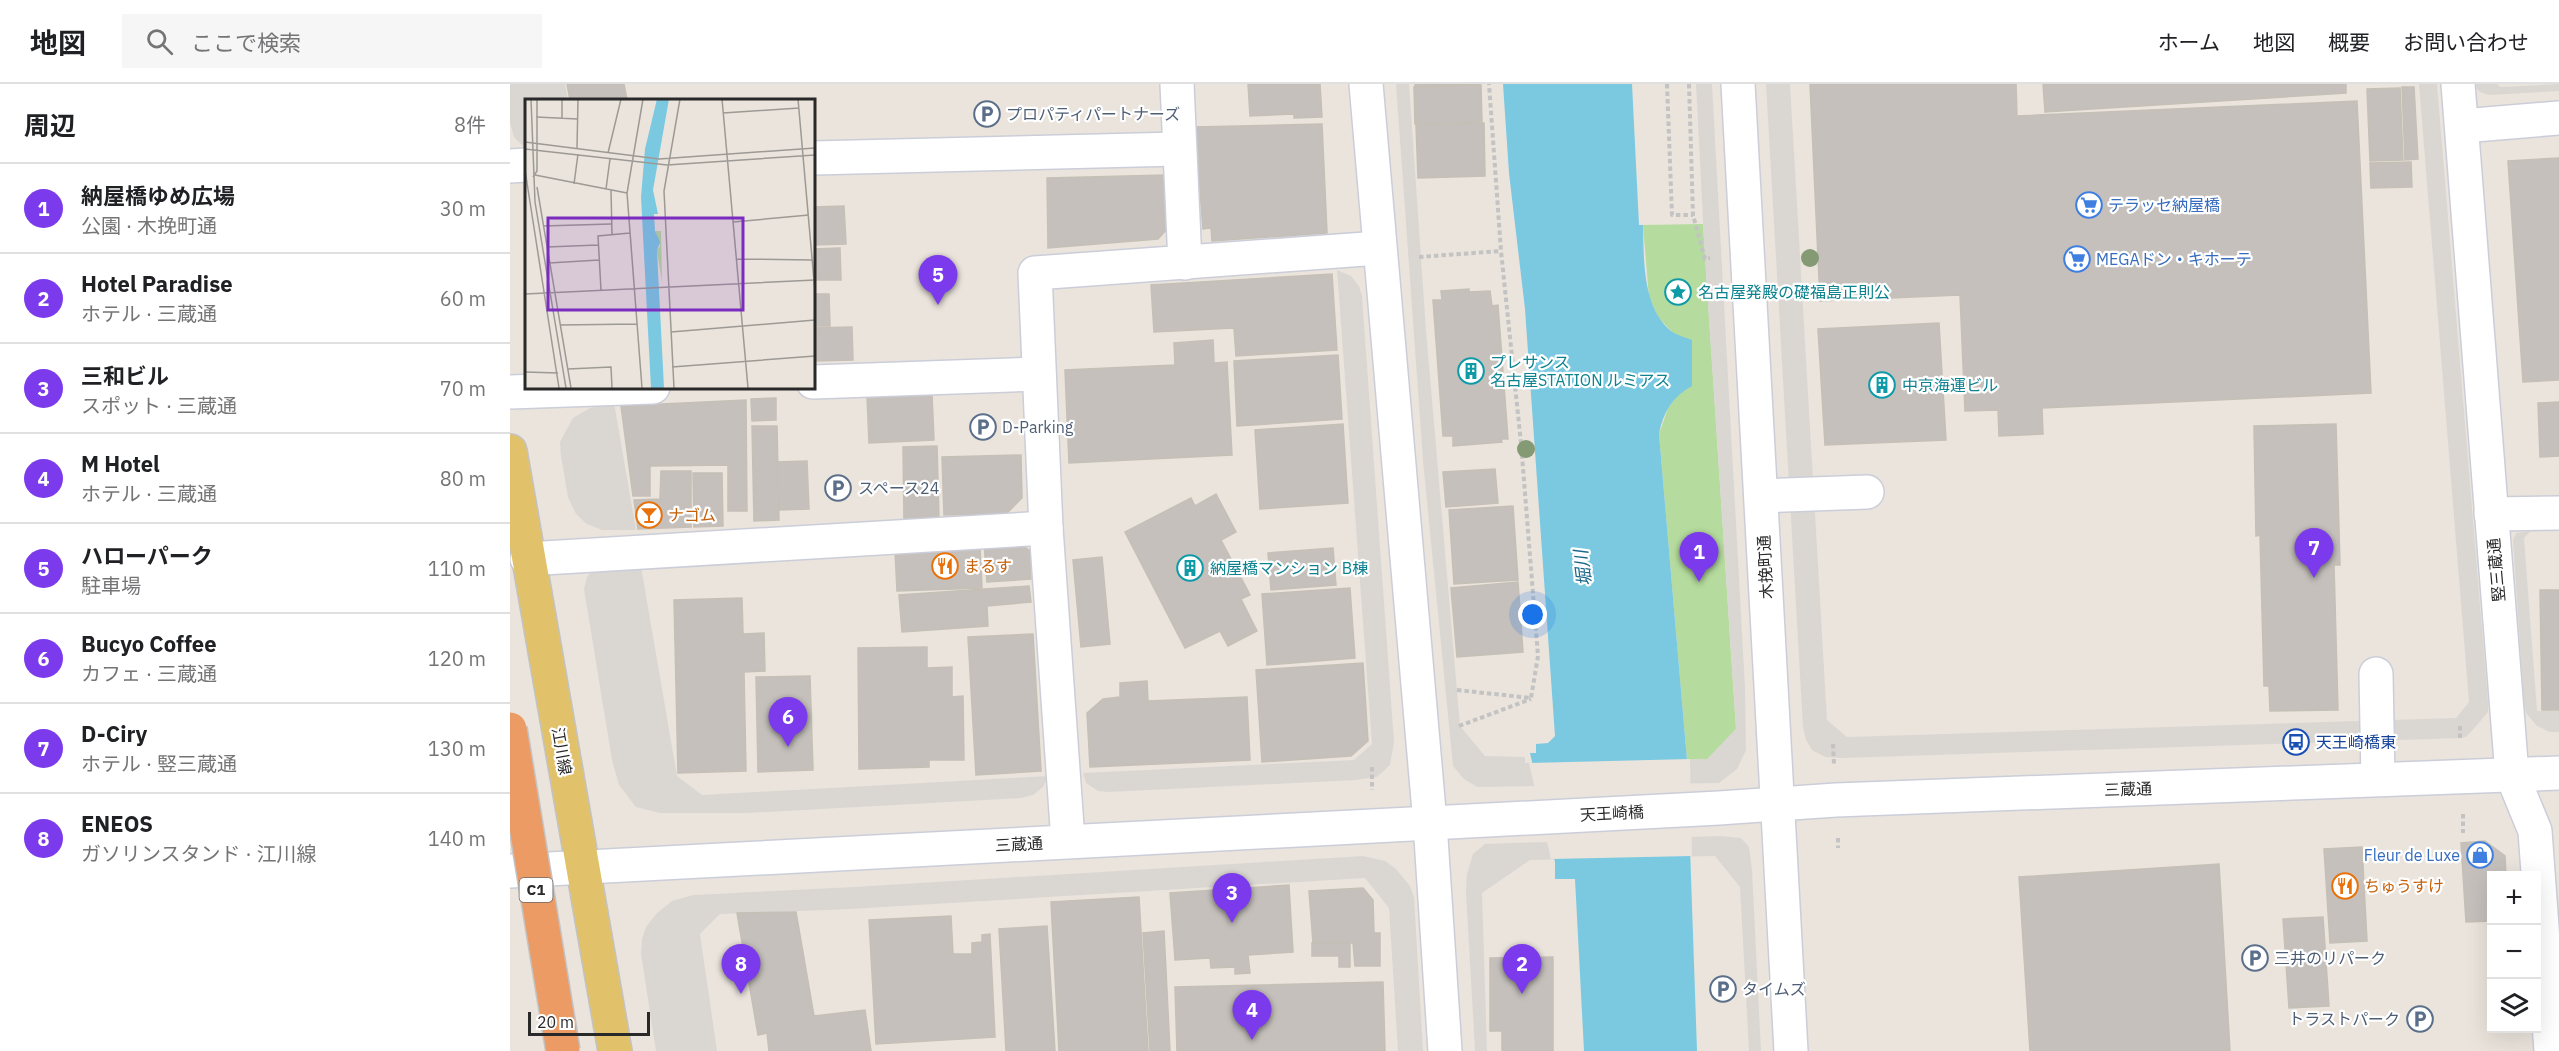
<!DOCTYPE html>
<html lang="ja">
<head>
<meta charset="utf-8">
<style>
	body { margin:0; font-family:"IBM Plex Sans","Noto Sans JP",sans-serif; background:#f6f6f6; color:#202124 }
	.controls { position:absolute; right:18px; bottom:18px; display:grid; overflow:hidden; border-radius:0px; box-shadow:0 6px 24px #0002 }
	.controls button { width:54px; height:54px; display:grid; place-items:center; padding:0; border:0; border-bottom:2px solid #e0e0e0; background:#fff; color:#202124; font:30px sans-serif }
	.scale { position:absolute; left:18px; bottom:15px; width:122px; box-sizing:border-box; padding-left:6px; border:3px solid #292929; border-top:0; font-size:16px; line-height:21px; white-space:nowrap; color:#292929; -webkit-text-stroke:4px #fff; paint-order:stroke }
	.you { position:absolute; left:1023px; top:531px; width:21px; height:21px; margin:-15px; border:4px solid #fff; border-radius:50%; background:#1a73e8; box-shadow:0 0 0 9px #1a73e833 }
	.badge { display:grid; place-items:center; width:39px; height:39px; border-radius:50%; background:#7c3aed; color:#fff; font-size:20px; font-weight:700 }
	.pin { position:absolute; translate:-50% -50px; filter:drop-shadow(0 2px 3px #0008) }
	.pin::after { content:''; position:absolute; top:32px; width:21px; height:18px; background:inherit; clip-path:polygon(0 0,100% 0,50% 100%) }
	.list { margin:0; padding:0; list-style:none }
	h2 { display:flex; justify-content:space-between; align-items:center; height:78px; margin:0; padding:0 24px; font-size:26px }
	h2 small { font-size:20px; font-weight:400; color:#757577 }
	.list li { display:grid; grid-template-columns:39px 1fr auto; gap:18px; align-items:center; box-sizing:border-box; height:90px; padding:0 24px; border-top:2px solid #e0e0e0 }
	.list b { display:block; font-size:22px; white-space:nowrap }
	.list p { margin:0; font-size:20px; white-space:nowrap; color:#757577 }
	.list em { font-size:20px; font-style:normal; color:#757577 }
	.icon { flex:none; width:33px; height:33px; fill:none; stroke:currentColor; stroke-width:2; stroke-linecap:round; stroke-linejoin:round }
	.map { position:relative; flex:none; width:2049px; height:967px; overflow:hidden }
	header { display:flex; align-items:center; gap:36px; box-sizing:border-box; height:84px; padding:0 30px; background:#fff; border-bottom:2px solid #e0e0e0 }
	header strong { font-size:28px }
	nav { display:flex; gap:33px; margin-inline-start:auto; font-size:21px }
	.search { width:420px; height:54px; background:#f6f6f6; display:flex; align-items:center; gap:15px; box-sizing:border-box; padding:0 21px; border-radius:0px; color:#757577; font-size:22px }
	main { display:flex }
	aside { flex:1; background:#fff }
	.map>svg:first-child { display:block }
	.green { fill:#b5db9e }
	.plaza { fill:#dad7d3 }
	.water { fill:#7ac9e1 }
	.pier { fill:#eae4dc }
	.building { fill:#c5c0bc; stroke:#c5bfb6; stroke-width:1.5 }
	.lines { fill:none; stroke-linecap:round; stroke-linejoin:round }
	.minor-casing { stroke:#cbced9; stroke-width:36 }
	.major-casing { stroke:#c3c3c3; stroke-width:36 }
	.path { stroke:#c3c3c3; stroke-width:4; stroke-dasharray:4.5 3; stroke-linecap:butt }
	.minor { stroke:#fff; stroke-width:33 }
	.major { stroke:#e1c26a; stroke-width:33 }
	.highway-bridge-casing { stroke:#c3c3c3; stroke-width:36; stroke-linecap:butt }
	.highway-bridge { stroke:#ed9b64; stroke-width:33 }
	.tree { fill:#849a75 }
	.labels { text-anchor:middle; stroke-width:4.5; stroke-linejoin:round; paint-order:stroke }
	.shield { fill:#fff; stroke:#696969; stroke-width:1.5 }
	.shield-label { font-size:15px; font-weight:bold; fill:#292929 }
	.service-label { font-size:16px; fill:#4e5e75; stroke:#fff; text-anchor:start }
	.shop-label { font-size:16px; fill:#366cbe; stroke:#fff; text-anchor:start }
	.culture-label { font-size:16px; fill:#0d838f; stroke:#fff; text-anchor:start }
	.food-label { font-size:16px; fill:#c56008; stroke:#fff; text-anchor:start }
	.street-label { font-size:16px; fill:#292929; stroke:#fff }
	.transit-label { font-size:16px; fill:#164399; stroke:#fff; text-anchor:start }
	.water-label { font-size:18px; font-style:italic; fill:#1b688b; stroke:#fff }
	.inset-road { fill:none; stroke:#9d9994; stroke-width:1.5 }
	.view { fill:#7b2cbf; fill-opacity:0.15; stroke:#7b2cbf; stroke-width:3 }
	.inset-edge { fill:none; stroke:#292929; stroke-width:3 }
</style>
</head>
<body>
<header>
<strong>地図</strong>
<div class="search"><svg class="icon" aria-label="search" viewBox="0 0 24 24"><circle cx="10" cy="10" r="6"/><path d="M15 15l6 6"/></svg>ここで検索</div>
<nav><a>ホーム</a><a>地図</a><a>概要</a><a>お問い合わせ</a></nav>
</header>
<main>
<aside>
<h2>周辺<small>8件</small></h2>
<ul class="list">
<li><span class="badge">1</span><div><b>納屋橋ゆめ広場</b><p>公園 · 木挽町通</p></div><em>30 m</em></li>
<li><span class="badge">2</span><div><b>Hotel Paradise</b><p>ホテル · 三蔵通</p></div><em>60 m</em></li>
<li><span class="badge">3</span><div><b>三和ビル</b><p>スポット · 三蔵通</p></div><em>70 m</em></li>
<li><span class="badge">4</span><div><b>M Hotel</b><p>ホテル · 三蔵通</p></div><em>80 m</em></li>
<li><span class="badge">5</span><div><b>ハローパーク</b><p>駐車場</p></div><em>110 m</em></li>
<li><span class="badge">6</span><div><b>Bucyo Coffee</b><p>カフェ · 三蔵通</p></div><em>120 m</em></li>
<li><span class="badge">7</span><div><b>D-Ciry</b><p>ホテル · 竪三蔵通</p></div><em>130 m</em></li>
<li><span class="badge">8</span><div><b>ENEOS</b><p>ガソリンスタンド · 江川線</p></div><em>140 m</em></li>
</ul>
</aside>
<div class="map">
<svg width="2049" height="967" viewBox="0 0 2049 967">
	<rect width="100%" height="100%" fill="#eae4dc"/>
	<path class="green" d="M1193,140l33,505 -28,30 -21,1 -28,-326 9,-26 11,-16 -7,-60 -14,-15 -9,-20 -6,-72z"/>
	<g class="plaza">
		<path d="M0,0h55l3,16h-42v49l-12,-12 -4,-14z"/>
		<path d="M886,0h13l17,246 34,396 25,30 40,1v6l182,-4 29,-30 -31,-470 -9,-175h16l33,604 1,62 -9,19 -18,14 -242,4 -13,-8 -11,-13 -30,-305z"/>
		<path d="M1256,0h24l37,636 20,17 609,-19 13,-16 -50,-618h18l51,618v10l-11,13 -11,12 -6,1 -618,20 -17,-1 -13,-7 -6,-10 -3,-13z"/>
		<path d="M1962,0h25l4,3 58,-3v7l-70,4 -9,-3z"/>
		<path d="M827,186l14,6 8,10 3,10 32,446 -4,23 -13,12 -22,3 -247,12 -10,-1 -12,-8 -3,-10 271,-13 18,-16z"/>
		<path d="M104,319l22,127h-34l-15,-6 -11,-10 -8,-17 -7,-41 -1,-14 13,-24 17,-10z"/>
		<path d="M2021,447l-7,7 13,173h22v21h-9l-13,-6 -11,-13 -2,-8 -11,-165 3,-7z"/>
		<path d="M129,471l38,221 25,19 346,-19 -5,11 -10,8 -12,3 -274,15h-87l-24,-6 -17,-22 -7,-25 -28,-171 3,-12 6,-8z"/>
		<path d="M1209,752l22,2 8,9 3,23 9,181h-12l-9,-164 -25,-31 -185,4 -48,33 5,158h-12l-9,-159 1,-18 6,-20 12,-10z"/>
		<path d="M853,772l22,5 10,7 15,18 4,11 9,154h-25l-9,-143 -24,-30 -515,31 -130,5 -20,20 17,117h-61l-15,-97 1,-15 4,-12 10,-13 16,-13 21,-6 161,-8z"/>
	</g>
	<path class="water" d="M993,0h129l7,141h4c1,34 -1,82 28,106 5,4 14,6 21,9v46c-19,10 -29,26 -33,48l28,326 10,291h-113l-9,-172h-20v-17l-25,-109h6v-9l12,-1 7,-7 -30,-427 -16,-136z"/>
	<g class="pier">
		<path d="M1125,0l7,134h-2z"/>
		<path d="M1180,675l2,97 -141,3 -22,-96z"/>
	</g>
	<g class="building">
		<path d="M57,0h57l3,16h-57z"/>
		<path d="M738,0h72l2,33 -28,1v-4l-44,2z"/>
		<path d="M905,0h65v1l-65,2z"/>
		<path d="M1300,0h206l1,32 340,-15 14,292 -329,15 1,26 -44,2 -1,-26 -33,1 -5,-116 -140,6z"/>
		<path d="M1533,0h303v9l-301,19z"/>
		<path d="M971,1l1,37 -67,2 -1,-37z"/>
		<path d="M1892,3h12l4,72 -13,1z"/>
		<path d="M1890,4l3,72 -33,1 -3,-72z"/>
		<path d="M974,39l1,53 -67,2 -2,-53z"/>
		<path d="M812,40l5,109 -115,8 -1,-13 -8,1 -8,-102z"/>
		<path d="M2049,74v222l-36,2 -15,-221z"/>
		<path d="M1901,78l1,25 -41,1 -1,-25z"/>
		<path d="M656,91l2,53 -10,11 -110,9 -1,-70z"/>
		<path d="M334,122l2,38 -33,1v-38z"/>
		<path d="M330,164l1,32h-28v-31z"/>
		<path d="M822,190l5,76 -101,6 -2,-28 -80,4 -3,-47z"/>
		<path d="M959,205v3l21,-1 2,15 6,-1 10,134h-7l1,3 -49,4v-10h-10l-10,-136h9l-1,-9z"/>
		<path d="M303,210h16l1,32h-17z"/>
		<path d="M1429,239l7,117 -121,5 -7,-116z"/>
		<path d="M342,243l1,33 -40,1v-33z"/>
		<path d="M703,256l1,23 13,-1 5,93 -163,8 -4,-93 110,-5 -1,-22z"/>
		<path d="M828,271l4,64 -105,7 -3,-65z"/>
		<path d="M422,310l2,46 -65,3 -2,-47z"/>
		<path d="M266,314v22l-24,1 -1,-22z"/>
		<path d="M236,316l1,111h-19v-46l-78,1v30h-17l-12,-90z"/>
		<path d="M2049,318v54l-19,1 -2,-54z"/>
		<path d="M833,340l5,79 -88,6 -5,-79z"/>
		<path d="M1826,340l4,141h-6l4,145 -68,1 -1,-25h-5l-4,-151 -4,1 -2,-110z"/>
		<path d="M242,342h25l2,94 -25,1z"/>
		<path d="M427,362l2,73 -35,1 -1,-73z"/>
		<path d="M511,371l1,43 -16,16 -62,1 -2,-58z"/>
		<path d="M297,377l2,48 -30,1 -1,-48z"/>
		<path d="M985,385l3,34 -52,4 -3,-35z"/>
		<path d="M151,387h30v56l-53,2 -4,-29 26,-1z"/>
		<path d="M183,389h29l1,53 -29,1z"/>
		<path d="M706,410l20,38 -15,8 29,55 -9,4 16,32 -29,15 -8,-15 -35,17 -60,-116 66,-34 4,8z"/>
		<path d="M1003,422l5,74 -64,4 -5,-74z"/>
		<path d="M508,458l12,9 1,28 -44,3 -3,-39z"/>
		<path d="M470,463l2,41 -85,3 -2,-41z"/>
		<path d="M823,464l3,37 -65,5 -3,-37z"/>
		<path d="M592,473l8,87 -29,3 -8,-87z"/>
		<path d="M1008,498l5,70 -66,5 -6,-69z"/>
		<path d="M519,502l2,16 -44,4 1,20 -86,6 -3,-37z"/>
		<path d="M840,504l5,70 -88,7 -5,-71z"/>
		<path d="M2030,506h19v120h-17z"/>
		<path d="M232,514l1,36 21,-1 1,38 -21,1 2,99 -68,2 -4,-173z"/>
		<path d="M523,550l8,137 -65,4 -8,-138z"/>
		<path d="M417,563v21l25,-1v30l11,-1 1,64h-35v7l-70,2 -1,-121z"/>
		<path d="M853,579l5,78 -17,15 -89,6 -6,-92z"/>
		<path d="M300,592l3,94 -55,2 -2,-95z"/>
		<path d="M637,597l1,20 99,-4 3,63 -160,7 -3,-54 16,-14 17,-2v-14z"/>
		<path d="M1975,757l20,15 1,20h-14v45l-26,1 -5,-79z"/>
		<path d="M1852,763l5,94 -37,2 -6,-94z"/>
		<path d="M1709,780l11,187h-200l-11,-174z"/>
		<path d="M779,801l4,67 -45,3 2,18 -15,1v-7l-24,1 -1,-10 -35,2 -5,-67z"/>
		<path d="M853,804l10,12 1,33h6v33h-25l-2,-23h-40l-4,-52z"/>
		<path d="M629,813l9,154h-89l-8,-149z"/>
		<path d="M286,828l18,104 51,-6 6,41h-102l-2,-18 -9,2 -21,-122z"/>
		<path d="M441,832l2,38h19v-11l10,-1v-7l8,-1 5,103 -119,7 -7,-124z"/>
		<path d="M1813,833l6,89 -40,2 -6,-89z"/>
		<path d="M537,842l8,125h-49l-7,-122z"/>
		<path d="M654,847l6,120h-20l-7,-118z"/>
		<path d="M802,859h38v24h-11v-11h-27z"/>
		<path d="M1043,873v94h-51v-20h-12v-73z"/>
		<path d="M873,898l2,69h-208l-2,-64z"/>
	</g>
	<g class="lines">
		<g class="minor-casing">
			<g id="minor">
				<path d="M667,0l8,179"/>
				<path d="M856,0l64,739 15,228"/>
				<path d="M1228,0l53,967"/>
				<path d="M1948,0l54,691 23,56 16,220"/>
				<path d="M1952,42l97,-8"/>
				<path d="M303,74l365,-9"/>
				<path d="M0,82l16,-1"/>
				<path d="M303,298l225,-8"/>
				<path d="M0,308l143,-5"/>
				<path d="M1251,412l106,-4"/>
				<path d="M1981,430l68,-1"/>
				<path d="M17,475l519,-31"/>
				<path d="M1866,590l2,105"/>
				<path d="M558,757l-22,-313 -11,-255 344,-25"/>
				<path d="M0,787l1209,-63 117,-8 723,-27"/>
			</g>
		</g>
		<g class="major-casing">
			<path id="major" d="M0,367l105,600"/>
		</g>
		<g class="path">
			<path d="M1157,0l5,131h21"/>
			<path d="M1179,0l4,131 12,44 5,-1"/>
			<path d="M909,173l82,-6"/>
			<path d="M947,606l74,8 7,-42 -17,-213 -20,-192 -12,-167"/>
			<path d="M949,642l72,-27"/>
			<path d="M1950,642v14"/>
			<path d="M1323,660l1,20"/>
			<path d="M862,683v23"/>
			<path d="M1953,730v19"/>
			<path d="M1328,754v10"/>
		</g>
		<use href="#minor" class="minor"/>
		<use href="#major" class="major"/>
		<g class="highway-bridge-casing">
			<path id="highway-bridge" d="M0,645l53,322"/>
		</g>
		<use href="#highway-bridge" class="highway-bridge"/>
	</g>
	<g class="tree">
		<circle cx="1300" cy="174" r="9"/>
		<circle cx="1016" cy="365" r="9"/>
	</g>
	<defs>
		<g id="parking-ring" transform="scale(1.35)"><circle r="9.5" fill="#fff" stroke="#5c6f8a" stroke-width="1.5"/><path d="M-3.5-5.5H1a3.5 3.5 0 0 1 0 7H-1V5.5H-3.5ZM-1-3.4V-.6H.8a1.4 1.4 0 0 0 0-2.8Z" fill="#5c6f8a"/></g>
		<g id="supermarket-ring" transform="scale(1.35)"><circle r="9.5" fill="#fff" stroke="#3f7fe0" stroke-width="1.5"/><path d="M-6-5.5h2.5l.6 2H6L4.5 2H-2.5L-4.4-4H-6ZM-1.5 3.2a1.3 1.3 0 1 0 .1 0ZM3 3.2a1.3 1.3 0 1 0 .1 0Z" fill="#3f7fe0"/></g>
		<g id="sight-ring" transform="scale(1.35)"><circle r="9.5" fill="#fff" stroke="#0f9aa8" stroke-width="1.5"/><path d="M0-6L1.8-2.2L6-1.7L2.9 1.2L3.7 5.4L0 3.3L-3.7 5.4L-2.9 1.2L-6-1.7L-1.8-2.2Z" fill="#0f9aa8"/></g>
		<g id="building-ring" transform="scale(1.35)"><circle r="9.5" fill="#fff" stroke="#0f9aa8" stroke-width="1.5"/><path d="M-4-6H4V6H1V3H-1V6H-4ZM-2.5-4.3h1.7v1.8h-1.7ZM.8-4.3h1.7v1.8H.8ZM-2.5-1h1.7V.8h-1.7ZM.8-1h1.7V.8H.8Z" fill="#0f9aa8"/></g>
		<g id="bar-ring" transform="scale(1.35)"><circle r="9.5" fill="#fff" stroke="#e8710a" stroke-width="1.5"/><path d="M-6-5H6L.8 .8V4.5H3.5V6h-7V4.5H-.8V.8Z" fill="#e8710a"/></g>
		<g id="restaurant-ring" transform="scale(1.35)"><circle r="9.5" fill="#fff" stroke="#e8710a" stroke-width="1.5"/><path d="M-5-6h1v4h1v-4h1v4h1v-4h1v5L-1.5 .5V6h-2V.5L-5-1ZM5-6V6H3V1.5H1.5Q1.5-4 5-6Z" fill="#e8710a"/></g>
		<g id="bus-ring" transform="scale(1.35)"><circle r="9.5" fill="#fff" stroke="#1a4fb4" stroke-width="1.5"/><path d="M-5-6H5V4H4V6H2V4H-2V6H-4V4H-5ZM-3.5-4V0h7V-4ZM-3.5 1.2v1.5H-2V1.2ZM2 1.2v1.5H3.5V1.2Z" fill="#1a4fb4"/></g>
		<g id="shop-ring" transform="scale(1.35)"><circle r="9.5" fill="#fff" stroke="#3f7fe0" stroke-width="1.5"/><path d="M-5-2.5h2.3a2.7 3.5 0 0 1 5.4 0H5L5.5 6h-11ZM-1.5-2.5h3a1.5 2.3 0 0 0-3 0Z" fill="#3f7fe0"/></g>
	</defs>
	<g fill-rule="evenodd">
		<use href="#parking-ring" x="477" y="30"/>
		<use href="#supermarket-ring" x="1579" y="121"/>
		<use href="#supermarket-ring" x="1567" y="175"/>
		<use href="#sight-ring" x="1168" y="208"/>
		<use href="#building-ring" x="961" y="287"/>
		<use href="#building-ring" x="1372" y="301"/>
		<use href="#parking-ring" x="473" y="343"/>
		<use href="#parking-ring" x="328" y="404"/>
		<use href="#bar-ring" x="139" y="431"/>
		<use href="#restaurant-ring" x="435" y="482"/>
		<use href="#building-ring" x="680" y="484"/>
		<use href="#bus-ring" x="1786" y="658"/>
		<use href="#shop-ring" x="1970" y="771"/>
		<use href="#restaurant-ring" x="1835" y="802"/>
		<use href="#parking-ring" x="1745" y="874"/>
		<use href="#parking-ring" x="1213" y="905"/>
		<use href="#parking-ring" x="1910" y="935"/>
	</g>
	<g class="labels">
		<rect class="shield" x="9.5" y="794" width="33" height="24" rx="4.5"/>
		<g class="shield-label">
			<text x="26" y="811">C1</text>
		</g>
		<g class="service-label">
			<text x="496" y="36">プロパティパートナーズ</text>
			<text x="492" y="349">D-Parking</text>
			<text x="348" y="410">スペース24</text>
			<text x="1764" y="880">三井のリパーク</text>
			<text x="1232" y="911">タイムズ</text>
			<text x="1890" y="941" text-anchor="end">トラストパーク</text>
		</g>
		<g class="shop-label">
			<text x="1598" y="127">テラッセ納屋橋</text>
			<text x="1586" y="181">MEGAドン・キホーテ</text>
			<text x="1950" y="777" text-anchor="end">Fleur de Luxe</text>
		</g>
		<g class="culture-label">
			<text x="1188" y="214">名古屋発殿の礎福島正則公</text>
			<text x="980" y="284">プレサンス<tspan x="980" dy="18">名古屋STATION ルミアス</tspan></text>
			<text x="1392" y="307">中京海運ビル</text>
			<text x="700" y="490">納屋橋マンション B棟</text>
		</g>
		<g class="food-label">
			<text x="158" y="437">ナゴム</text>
			<text x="454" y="488">まるす</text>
			<text x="1854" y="808">ちゅうすけ</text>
		</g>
		<g class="street-label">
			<text transform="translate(1255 483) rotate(-93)" y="6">木挽町通</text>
			<text transform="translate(1986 486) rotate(-95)" y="6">竪三蔵通</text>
			<text transform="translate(52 667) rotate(80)" y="6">江川線</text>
			<text transform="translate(1618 705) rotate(-2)" y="6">三蔵通</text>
			<text transform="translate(1102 729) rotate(-3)" y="6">天王崎橋</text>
			<text transform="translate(509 760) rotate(-3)" y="6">三蔵通</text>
		</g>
		<g class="transit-label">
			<text x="1806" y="664">天王崎橋東</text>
		</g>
		<g class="water-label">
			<text transform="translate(1073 484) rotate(-97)" y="6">堀川</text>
		</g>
	</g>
	<g transform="translate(15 15)">
		<rect width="290" height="290" fill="#eae4dc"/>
		<path d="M130,132h6l1,51 -5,-31 3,-5z" fill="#b5db9e"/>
		<path d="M132,0h12l-16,91 5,24h-4l1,17 5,11 -3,9 7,137h-13l-10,-191 4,-48z" fill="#7ac9e1"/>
		<path class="inset-road" d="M6,0l4,103 31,186M197,0l26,289M273,0l17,193M198,14l76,-5M11,18l42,2M37,19v-19M0,43l134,17 156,-11M52,49l1,-49M0,50l142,16 148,-10M83,54l13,-54M0,71l34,218M10,76l92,18M8,78l4,-6v-72M49,85l4,-30M12,88l34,201M81,90l4,-30M86,91l1,45M208,123l76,-7M18,127l68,-2M22,148l51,-2M211,160l76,1M24,164l50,-3M76,191l-3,-54 32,-3M0,195l290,-14M35,226l77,-1M146,233l144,-12M147,268l143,-11M43,270l43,-2 1,21M0,273l33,1M117,289l-15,-195 16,-94M149,289l-10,-197 16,-92"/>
		<path class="view" d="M23,119h195v92h-195z"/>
		<rect width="290" height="290" class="inset-edge"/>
	</g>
</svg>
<div class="controls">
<button>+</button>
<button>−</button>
<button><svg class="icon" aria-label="layers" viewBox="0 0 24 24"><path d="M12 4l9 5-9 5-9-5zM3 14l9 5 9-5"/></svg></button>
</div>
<div class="scale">20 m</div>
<div class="you"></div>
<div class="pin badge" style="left:1189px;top:498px">1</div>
<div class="pin badge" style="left:1012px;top:910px">2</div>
<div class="pin badge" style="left:722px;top:839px">3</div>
<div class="pin badge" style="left:742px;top:956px">4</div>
<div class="pin badge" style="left:428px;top:221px">5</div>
<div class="pin badge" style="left:278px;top:663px">6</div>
<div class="pin badge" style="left:1804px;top:494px">7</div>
<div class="pin badge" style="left:231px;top:910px">8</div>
</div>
</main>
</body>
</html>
